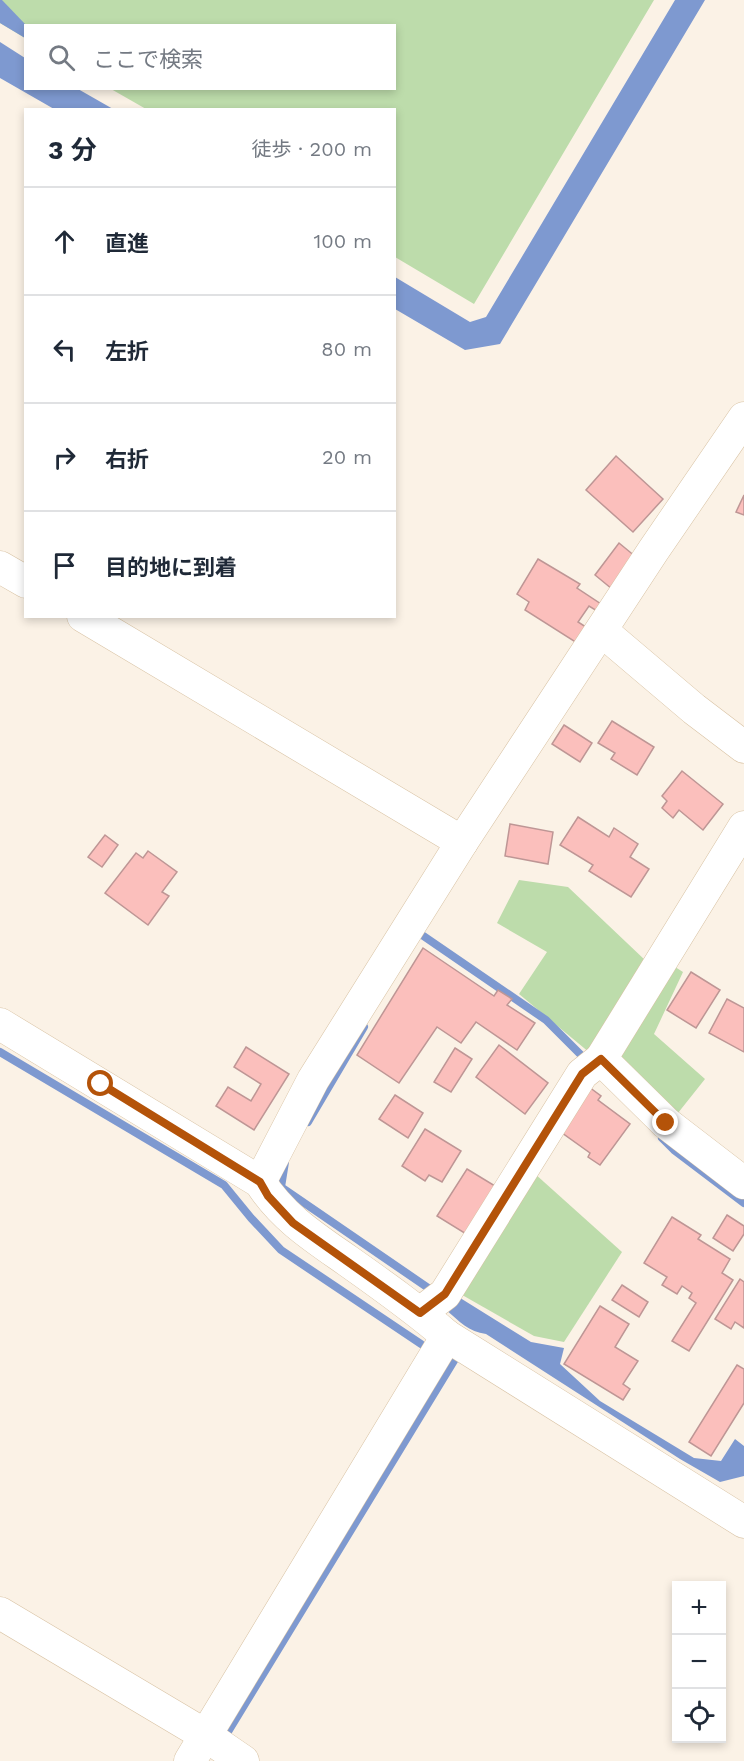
<!DOCTYPE html>
<html lang="ja">
<head>
<meta charset="utf-8">
<style>
	body { margin:0; font-family:"Work Sans","Noto Sans JP",sans-serif; background:#f6f6f7; color:#1f2937 }
	.controls { position:absolute; right:18px; bottom:18px; display:grid; overflow:hidden; border-radius:0px; box-shadow:0 3px 9px #0003 }
	.controls button { width:54px; height:54px; display:grid; place-items:center; padding:0; border:0; border-bottom:2px solid #e0e1e3; background:#fff; color:#1f2937; font:30px sans-serif }
	.stop { position:absolute; width:18px; height:18px; margin:-14px; border:4px solid #b45309; border-radius:50%; background:#fff }
	.stop.end { background:#b45309; border-color:#fff; box-shadow:0 2px 6px #0008 }
	.list { margin:0; padding:0; list-style:none }
	h2 { display:flex; justify-content:space-between; align-items:center; height:78px; margin:0; padding:0 24px; font-size:26px }
	h2 small { font-size:20px; font-weight:400; color:#747a83 }
	.list li { display:grid; grid-template-columns:39px 1fr auto; gap:18px; align-items:center; box-sizing:border-box; height:108px; padding:0 24px; border-top:2px solid #e0e1e3 }
	.list b { display:block; font-size:22px; white-space:nowrap }
	.list em { font-size:20px; font-style:normal; color:#747a83 }
	.icon { flex:none; width:33px; height:33px; fill:none; stroke:currentColor; stroke-width:2; stroke-linecap:round; stroke-linejoin:round }
	.map { position:relative; flex:none; width:744px; height:1761px; overflow:hidden }
	.search { position:absolute; background:#fff; box-shadow:0 3px 9px #0003; left:24px; top:24px; width:372px; height:66px; display:flex; align-items:center; gap:15px; box-sizing:border-box; padding:0 21px; border-radius:0px; color:#747a83; font-size:22px }
	.panel { position:absolute; background:#fff; box-shadow:0 3px 9px #0003; left:24px; top:108px; width:372px; height:510px; border-radius:0px }
	.map>svg:first-child { display:block }
	.green { fill:#bddcab }
	.water { fill:#7e99d0 }
	.lines { fill:none; stroke-linecap:round; stroke-linejoin:round }
	.stream { stroke:#7e99d0; stroke-width:8 }
	.building { fill:#fbbfbc; stroke:#be9695; stroke-width:1.5 }
	.street-casing { stroke:#d8c2a3; stroke-width:33 }
	.street { stroke:#fff; stroke-width:32 }
	.route { stroke:#b45309; stroke-width:8 }
</style>
</head>
<body>
<div class="map">
<svg width="744" height="1761" viewBox="0 0 744 1761">
	<rect width="100%" height="100%" fill="#fbf2e6"/>
	<g class="green">
		<path d="M0,0h654l-180,304 -79,-47 -1,-147 -248,-1 -35,-20 283,-1v-62h-368l-1,12 -25,-15z"/>
		<path d="M519,880l49,7 78,74 -56,92 -71,-59 28,-42 -50,-29z"/>
		<path d="M672,965l11,7 -29,62 51,45 -31,39 -61,-62z"/>
		<path d="M534,1173l88,79 -58,90 -30,-6 -77,-44z"/>
	</g>
	<g class="water">
		<path d="M0,0h2l24,25 -1,13 -25,-15z"/>
		<path d="M675,0h30l-205,344 -35,6 -70,-41v-32l75,45 16,-5z"/>
		<path d="M0,42l25,16 1,30 52,1 35,20h-59l-54,-31z"/>
		<path d="M457,1296l74,46 33,6 -4,16 40,37 94,57 27,3 14,-22 9,7v30l-24,6 -40,-23 -194,-125c-17,-2 -27,-13 -40,-24z"/>
	</g>
	<g class="lines">
		<g class="stream">
			<path d="M422,935l124,85 42,42"/>
			<path d="M0,1052l224,133 27,33 30,32 140,94"/>
			<path d="M308,1122l56,-95"/>
			<path d="M662,1138l12,12 70,53"/>
			<path d="M285,1162l-4,25 156,107"/>
			<path d="M223,1740l237,-389"/>
		</g>
	</g>
	<g class="building">
		<path d="M616,456l47,43 -30,33 -47,-42z"/>
		<path d="M744,495v20l-8,-3z"/>
		<path d="M619,543l17,14 -24,32 -17,-14z"/>
		<path d="M538,559l42,25 -3,4 24,16 -4,7 -8,-5 -11,16 8,5 -9,16 -52,-33 4,-8 -12,-8z"/>
		<path d="M612,721l42,26 -17,28 -26,-16 4,-6 -17,-10z"/>
		<path d="M564,725l28,18 -12,19 -28,-18z"/>
		<path d="M682,771l41,33 -20,26 -24,-20 -6,8 -11,-10 5,-7 -5,-5z"/>
		<path d="M578,817l31,20 5,-9 24,16 -8,13 19,12 -18,28 -42,-26 4,-6 -33,-20z"/>
		<path d="M510,824l43,8 -5,32 -43,-8z"/>
		<path d="M105,835l13,10 -16,22 -14,-10z"/>
		<path d="M148,851l29,21 -15,20 7,4 -21,29 -43,-32 31,-40 7,5z"/>
		<path d="M423,948l71,48 4,-6 14,9 -5,6 28,18 -18,27 -41,-28 -15,21 -24,-16 -38,56 -42,-28z"/>
		<path d="M691,972l29,18 -24,38 -29,-18z"/>
		<path d="M727,999l17,9v44l-35,-19z"/>
		<path d="M499,1045l49,38 -23,31 -49,-37z"/>
		<path d="M246,1047l43,27 -35,56 -38,-24 12,-19 23,14 10,-17 -27,-17z"/>
		<path d="M455,1048l17,11 -21,33 -17,-10z"/>
		<path d="M589,1087l12,9 -3,4 32,24 -30,41 -12,-8 2,-4 -32,-23z"/>
		<path d="M395,1095l28,18 -15,25 -29,-19z"/>
		<path d="M425,1129l36,22 -19,31 -13,-7 -4,6 -23,-15z"/>
		<path d="M467,1169l33,20 -29,48 -34,-21z"/>
		<path d="M727,1215l17,11v8l-11,17 -20,-13z"/>
		<path d="M672,1217l29,18 -3,4 32,20 -8,14 11,7 -44,71 -17,-10 24,-38 -7,-5 3,-5 -10,-7 -5,8 -15,-9 5,-8 -23,-14z"/>
		<path d="M740,1279l4,3v46l-9,-6 -4,7 -16,-10z"/>
		<path d="M622,1285l26,17 -9,15 -27,-17z"/>
		<path d="M600,1306l29,18 -14,23 23,14 -15,23 7,5 -7,11 -59,-36z"/>
		<path d="M737,1365l7,4v34l-33,53 -22,-14z"/>
	</g>
	<g class="lines">
		<g class="street-casing">
			<g id="street">
				<path d="M0,567l26,15"/>
				<path d="M83,616l379,226"/>
				<path d="M602,631l92,78 50,38"/>
				<path d="M744,827l-143,232 65,64 78,60"/>
				<path d="M0,1024l260,158c22,35 55,56 88,79 34,24 68,48 99,75l297,186"/>
				<path d="M260,1182l53,-102 149,-238 191,-291 91,-133"/>
				<path d="M420,1313l25,-19 137,-220 19,-15"/>
				<path d="M0,1613l205,122 38,26"/>
				<path d="M190,1761l257,-425"/>
			</g>
		</g>
		<use href="#street" class="street"/>
	</g>
	<g class="lines">
		<path class="route" d="M101,1084l159,98 8,14 25,27 127,90 25,-19 137,-220 19,-15 65,64"/>
	</g>
</svg>
<div class="controls">
<button>+</button>
<button>−</button>
<button><svg class="icon" aria-label="locate" viewBox="0 0 24 24"><circle cx="12" cy="12" r="6"/><path d="M12 2v4M12 18v4M2 12h4M18 12h4"/></svg></button>
</div>
<div class="stop" style="left:101px;top:1084px"></div>
<div class="stop end" style="left:666px;top:1123px"></div>
<div class="search"><svg class="icon" aria-label="search" viewBox="0 0 24 24"><circle cx="10" cy="10" r="6"/><path d="M15 15l6 6"/></svg>ここで検索</div>
<section class="panel">
<h2>3 分<small>徒歩 · 200 m</small></h2>
<ul class="list">
<li><svg class="icon" aria-label="ahead" viewBox="0 0 24 24"><path d="M12 20V5M6 11l6-6 6 6"/></svg><div><b>直進</b></div><em>100 m</em></li>
<li><svg class="icon" aria-label="left" viewBox="0 0 24 24"><path d="M17 20v-9H6M10 6l-5 5 5 5"/></svg><div><b>左折</b></div><em>80 m</em></li>
<li><svg class="icon" aria-label="right" viewBox="0 0 24 24"><path d="M7 20v-9h11M14 6l5 5-5 5"/></svg><div><b>右折</b></div><em>20 m</em></li>
<li><svg class="icon" aria-label="arrive" viewBox="0 0 24 24"><path d="M6 21V4h12l-3 4 3 4H6"/></svg><div><b>目的地に到着</b></div></li>
</ul>
</section>
</div>
</body>
</html>
